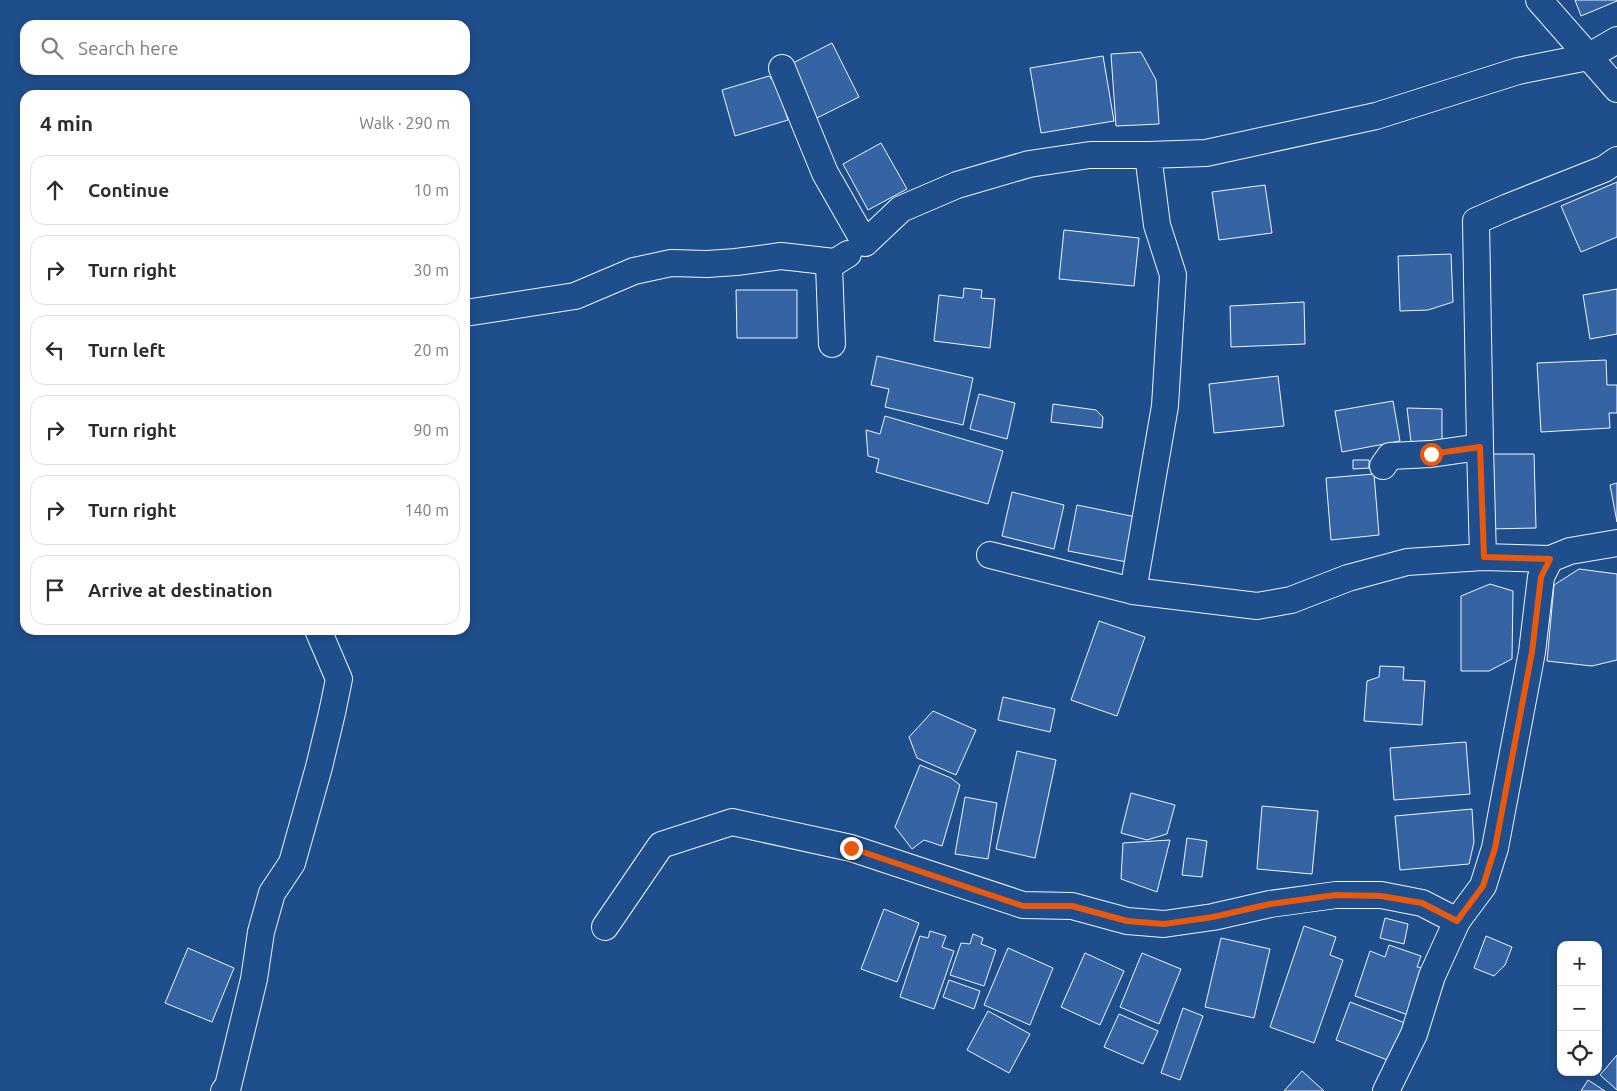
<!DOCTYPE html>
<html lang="en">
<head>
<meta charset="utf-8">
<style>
	body { margin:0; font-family:Ubuntu,sans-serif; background:#f2f2f3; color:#2b2b33 }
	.controls { position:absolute; right:15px; bottom:15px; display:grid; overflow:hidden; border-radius:10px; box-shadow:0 2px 8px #0003 }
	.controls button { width:45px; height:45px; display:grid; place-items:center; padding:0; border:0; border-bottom:1px solid #e1e1e2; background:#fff; color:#2b2b33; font:25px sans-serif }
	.stop { position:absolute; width:15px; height:15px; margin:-11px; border:4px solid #ea580c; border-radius:50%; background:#fff }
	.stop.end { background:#ea580c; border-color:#fff; box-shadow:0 1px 5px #0008 }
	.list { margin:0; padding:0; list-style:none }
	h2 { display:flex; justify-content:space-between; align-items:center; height:65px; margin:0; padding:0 20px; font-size:21px }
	h2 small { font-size:16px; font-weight:400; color:#7c7c81 }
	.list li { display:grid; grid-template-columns:32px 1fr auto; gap:15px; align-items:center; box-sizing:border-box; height:70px; margin:0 10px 10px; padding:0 10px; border:1px solid #e1e1e2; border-radius:15px }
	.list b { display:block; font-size:19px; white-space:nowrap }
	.list em { font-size:16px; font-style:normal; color:#7c7c81 }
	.icon { flex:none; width:28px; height:28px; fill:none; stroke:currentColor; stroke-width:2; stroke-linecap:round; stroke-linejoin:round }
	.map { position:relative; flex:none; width:1617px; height:1091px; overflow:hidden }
	.search { position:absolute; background:#fff; box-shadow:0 2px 8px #0003; left:20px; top:20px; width:450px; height:55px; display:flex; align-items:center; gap:12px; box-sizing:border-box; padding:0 18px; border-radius:15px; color:#7c7c81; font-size:19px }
	.panel { position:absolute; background:#fff; box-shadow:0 2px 8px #0003; left:20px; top:90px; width:450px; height:545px; border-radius:15px }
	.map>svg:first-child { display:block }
	.building { fill:#3563a3; stroke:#f2f6ff }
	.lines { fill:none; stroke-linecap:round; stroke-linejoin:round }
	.street-casing { stroke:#f2f6ff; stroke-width:28 }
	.street { stroke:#1f4e8c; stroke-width:26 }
	.route { stroke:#ea580c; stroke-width:6 }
</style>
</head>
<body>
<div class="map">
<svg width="1617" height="1091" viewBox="0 0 1617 1091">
	<rect width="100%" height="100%" fill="#1f4e8c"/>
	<g class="building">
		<path d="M1575,0h42v1l-36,15z"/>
		<path d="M832,43l27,54 -42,21 -26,-54z"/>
		<path d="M1141,52l15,28 3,44 -43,2 -5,-72z"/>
		<path d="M1103,56l11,65 -73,12 -11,-65z"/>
		<path d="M769,76l8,9 11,35 -53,16 -13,-46z"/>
		<path d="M881,143l26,46 -39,21 -25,-46z"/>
		<path d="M1617,182v55l-36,15 -20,-46z"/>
		<path d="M1265,185l7,48 -53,7 -7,-48z"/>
		<path d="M1064,230l75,8 -5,48 -75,-7z"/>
		<path d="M1451,254l2,48 -25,8 -28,1 -2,-55z"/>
		<path d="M964,288l18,2 -1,8 14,1 -5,49 -56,-7 5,-46 24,3z"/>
		<path d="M1617,289v45l-27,5 -7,-44z"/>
		<path d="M736,290h61v48h-60z"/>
		<path d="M1304,302l1,42 -74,3 -1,-41z"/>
		<path d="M877,356l96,22 -10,47 -78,-18 4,-18 -18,-4z"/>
		<path d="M1606,360l1,25h10v28h-8l1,15 -69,4 -4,-69z"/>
		<path d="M1278,376l6,50 -70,7 -5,-49z"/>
		<path d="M979,394l36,9 -8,36 -37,-10z"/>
		<path d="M1393,401l7,40 -58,11 -7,-41z"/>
		<path d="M1053,404l43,6 7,7 -1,11 -51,-6z"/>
		<path d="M1407,408l35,1v31l-31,2z"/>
		<path d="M885,416l118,35 -15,53 -112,-32 3,-13 -11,-3 -2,-26 14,4z"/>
		<path d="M1487,454h47l2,74 -48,1z"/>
		<path d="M1353,460h16v8l-16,1z"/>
		<path d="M1374,474l5,61 -48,5 -5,-62z"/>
		<path d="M1617,483v39l-7,-37z"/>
		<path d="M1012,492l52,13 -10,44 -52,-13z"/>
		<path d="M1077,505l59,12 -9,45 -59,-11z"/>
		<path d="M1579,569l38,5v86l-25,6 -45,-5 7,-76z"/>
		<path d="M1490,584l23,7 -1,68 -23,12h-28v-75z"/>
		<path d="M1099,621l46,16 -28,79 -46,-16z"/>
		<path d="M1380,666l24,1 -1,13 22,1 -3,44 -58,-4 3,-40 12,-4z"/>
		<path d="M1003,697l52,12 -5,23 -52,-12z"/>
		<path d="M933,711l43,19 -20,45 -39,-17 -8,-21z"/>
		<path d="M1466,742l4,52 -76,6 -4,-52z"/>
		<path d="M1017,751l39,9 -21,98 -39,-9z"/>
		<path d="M920,765l31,13 9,7 -18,61 -18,-6 -12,9 -17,-22z"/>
		<path d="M1131,793l44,12 -8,29 -20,6 -26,-7z"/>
		<path d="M965,797l32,6 -9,56 -33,-5z"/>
		<path d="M1262,806l56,5 -6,63 -55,-5z"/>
		<path d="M1472,809l2,33 -5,22 -69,6 -5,-54z"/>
		<path d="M1187,838l20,3 -5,36 -20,-2z"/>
		<path d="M1170,840l-13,52 -36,-13 2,-36z"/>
		<path d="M884,909l35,14 -22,59 -36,-13z"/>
		<path d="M1385,918l23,6 -4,20 -24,-6z"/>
		<path d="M1304,926l32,11 -6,18 13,5 -29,83 -44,-16z"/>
		<path d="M930,931l16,5 -4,11 12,4 -20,58 -34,-12 20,-61 8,2z"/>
		<path d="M973,934l10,4 -2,6 15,6 -12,36 -34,-11 11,-32 9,1z"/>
		<path d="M1486,936l26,11 -7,18 -11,11 -20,-8z"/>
		<path d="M1221,938l49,11 -16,69 -49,-11z"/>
		<path d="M1389,945l32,11 -4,11 10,1 -16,48 -56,-20 15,-45 15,6z"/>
		<path d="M188,948l46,20 -22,54 -47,-19z"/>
		<path d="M1008,948l45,20 -23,57 -46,-20z"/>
		<path d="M1085,953l39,18 -24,54 -39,-18z"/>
		<path d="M1142,953l39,16 -22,55 -39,-17z"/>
		<path d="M949,980l31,11 -6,18 -31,-12z"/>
		<path d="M1350,1002l55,21 -15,38 -54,-21z"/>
		<path d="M1183,1008l20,8 -23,64 -19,-7z"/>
		<path d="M988,1011l42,23 -21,39 -42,-23z"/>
		<path d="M1119,1014l39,17 -15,33 -39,-17z"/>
		<path d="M1617,1055v35l-17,-15z"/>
		<path d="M1302,1071l22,20h-40z"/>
		<path d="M1588,1080l17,11h-24z"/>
	</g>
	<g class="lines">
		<g class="street-casing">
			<g id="street">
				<path d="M1539,0l78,89"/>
				<path d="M782,68l43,105 40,70 36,-34 56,-24 72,-21 61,-9h58"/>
				<path d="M465,313l110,-17 59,-25 37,-8 36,1 29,-2 45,-6 53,6"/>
				<path d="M832,344l-3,-78 19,-12"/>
				<path d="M1480,447l-4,-226 32,-14 96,-38 13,-9"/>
				<path d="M1383,466l7,-10 41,-2 49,-7 3,110"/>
				<path d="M990,555l143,36 124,15 34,-6 57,-22 59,-16 76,-5 67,2 20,-8 47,-8"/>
				<path d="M1133,591l32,-185 8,-131 -16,-50 -9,-70 58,-2 170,-37 142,-45 70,-14 29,-17"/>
				<path d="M605,927l56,-82 71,-23 119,26 172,57 49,1 55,15 37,3 49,-7 57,-13 66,-9h45l41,8 35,18"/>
				<path d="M224,1091l4,-5 26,-107 7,-47 11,-39 20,-30 27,-96 13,-54 7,-34 -21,-49"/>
				<path d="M1386,1091l28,-57 18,-58 25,-55 26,-35 12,-38 37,-196 9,-75 9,-18"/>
			</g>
		</g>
		<use href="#street" class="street"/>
	</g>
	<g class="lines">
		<path class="route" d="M851,848l172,58h49l55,15 37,3 49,-7 57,-13 66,-9 45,1 41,7 35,18 26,-35 12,-38 37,-196 9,-75 9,-18 -66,-2 -4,-110 -49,7"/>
	</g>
</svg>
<div class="controls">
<button>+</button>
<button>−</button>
<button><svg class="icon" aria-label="locate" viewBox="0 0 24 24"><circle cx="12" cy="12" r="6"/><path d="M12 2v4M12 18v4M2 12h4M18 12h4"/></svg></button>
</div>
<div class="stop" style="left:1431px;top:454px"></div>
<div class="stop end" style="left:851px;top:848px"></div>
<div class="search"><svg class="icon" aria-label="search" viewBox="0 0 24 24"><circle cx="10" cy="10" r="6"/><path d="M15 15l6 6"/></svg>Search here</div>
<section class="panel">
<h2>4 min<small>Walk · 290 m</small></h2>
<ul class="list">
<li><svg class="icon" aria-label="ahead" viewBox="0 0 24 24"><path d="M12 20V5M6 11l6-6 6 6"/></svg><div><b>Continue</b></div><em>10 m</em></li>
<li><svg class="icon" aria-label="right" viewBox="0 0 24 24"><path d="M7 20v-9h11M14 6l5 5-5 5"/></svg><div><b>Turn right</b></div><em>30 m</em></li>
<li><svg class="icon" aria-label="left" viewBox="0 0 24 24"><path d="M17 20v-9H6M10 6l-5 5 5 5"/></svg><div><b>Turn left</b></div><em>20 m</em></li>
<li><svg class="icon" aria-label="right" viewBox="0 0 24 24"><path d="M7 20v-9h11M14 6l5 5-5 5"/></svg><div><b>Turn right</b></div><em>90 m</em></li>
<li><svg class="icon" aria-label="right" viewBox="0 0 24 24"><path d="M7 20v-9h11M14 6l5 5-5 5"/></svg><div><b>Turn right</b></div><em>140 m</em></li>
<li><svg class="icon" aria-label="arrive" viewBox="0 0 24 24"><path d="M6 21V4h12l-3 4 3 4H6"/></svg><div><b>Arrive at destination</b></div></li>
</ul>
</section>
</div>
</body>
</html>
